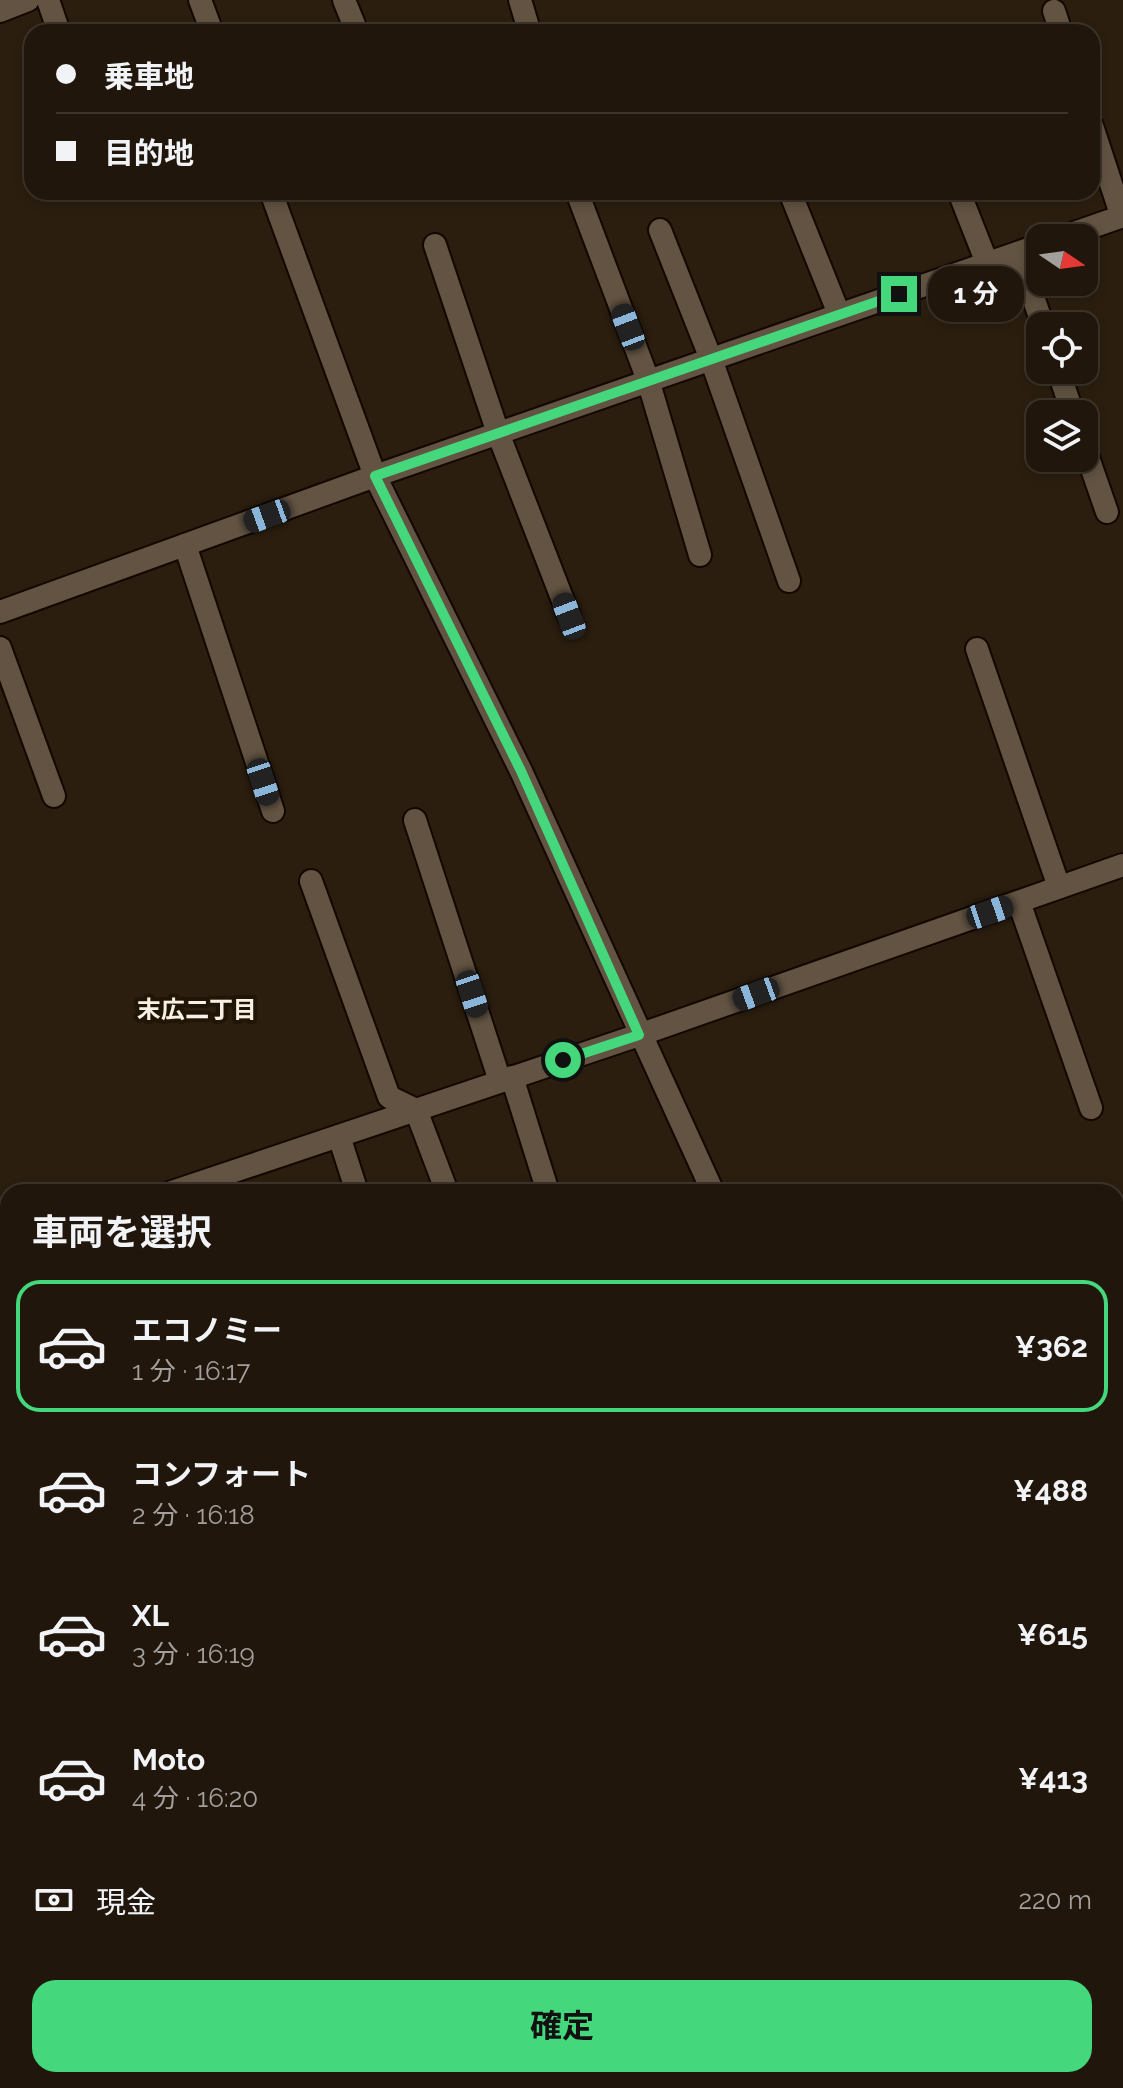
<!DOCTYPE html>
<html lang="ja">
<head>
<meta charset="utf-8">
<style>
	:root { --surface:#20160b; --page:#281f14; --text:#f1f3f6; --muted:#a29f9d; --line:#3d352c; --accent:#44d77b }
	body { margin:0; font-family:Raleway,"Noto Sans JP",sans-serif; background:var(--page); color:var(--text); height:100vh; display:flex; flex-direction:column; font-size:30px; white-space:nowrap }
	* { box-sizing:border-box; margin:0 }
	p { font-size:26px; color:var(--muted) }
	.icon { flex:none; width:44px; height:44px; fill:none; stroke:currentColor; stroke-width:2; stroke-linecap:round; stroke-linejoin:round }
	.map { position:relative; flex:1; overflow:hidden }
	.sheet { position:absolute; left:0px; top:1184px; width:1124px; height:904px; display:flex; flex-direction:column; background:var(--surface); border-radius:24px 24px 0 0; box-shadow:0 4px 12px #0003,0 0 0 2px var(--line) }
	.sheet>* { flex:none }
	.top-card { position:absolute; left:24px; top:24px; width:1076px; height:176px; border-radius:24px; box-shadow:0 4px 12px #0003,0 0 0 2px var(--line); display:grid; align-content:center; height:176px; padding:0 32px; background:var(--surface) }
	.needle { width:52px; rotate:103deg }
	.tools { position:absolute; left:1026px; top:224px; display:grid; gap:16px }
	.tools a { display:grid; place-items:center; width:72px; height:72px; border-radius:16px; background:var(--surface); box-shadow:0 4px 12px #0003,0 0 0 2px var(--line); font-size:40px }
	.end { position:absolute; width:36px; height:36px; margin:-18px; border:10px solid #44d77b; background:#111; box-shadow:0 0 0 4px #111 }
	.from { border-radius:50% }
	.bubble { position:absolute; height:56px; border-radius:24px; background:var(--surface); box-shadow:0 4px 12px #0003,0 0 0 2px var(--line); font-size:26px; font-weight:700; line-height:56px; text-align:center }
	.car { position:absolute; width:24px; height:48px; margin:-24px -12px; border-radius:10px; box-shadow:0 0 6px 2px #0007; background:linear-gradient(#222 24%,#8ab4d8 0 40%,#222 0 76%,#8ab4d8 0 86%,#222 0) }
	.top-card b { display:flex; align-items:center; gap:28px; height:76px; font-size:30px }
	.top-card b+b { border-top:2px solid var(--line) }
	.top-card i { width:20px; height:20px; background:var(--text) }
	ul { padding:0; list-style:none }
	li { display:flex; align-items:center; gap:24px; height:132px; margin:0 16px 12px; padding:0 16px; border:4px solid transparent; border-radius:24px }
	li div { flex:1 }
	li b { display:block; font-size:30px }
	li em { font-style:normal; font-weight:700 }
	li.current { border-color:var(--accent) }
	li>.icon { width:72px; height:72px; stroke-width:1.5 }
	h2 { padding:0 32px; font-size:36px; line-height:96px }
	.pay { display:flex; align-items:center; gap:20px; height:88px; padding:0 32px; font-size:30px }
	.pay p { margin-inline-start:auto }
	.button { display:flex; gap:16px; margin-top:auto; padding:16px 32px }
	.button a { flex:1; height:92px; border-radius:24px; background:var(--accent); color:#111; font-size:32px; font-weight:700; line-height:92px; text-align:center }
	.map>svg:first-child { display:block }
</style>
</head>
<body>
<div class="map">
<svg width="1123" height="2088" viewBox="0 0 1123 2088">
	<rect width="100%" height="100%" fill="#2b1e0f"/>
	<path fill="#3c326f" stroke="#737287" stroke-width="2" d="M8,1589V1729L0,1732V1592Z"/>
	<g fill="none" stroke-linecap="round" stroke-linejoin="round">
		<defs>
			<g id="minor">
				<path d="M48,0L59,32"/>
				<path d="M344,0L357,32"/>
				<path d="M520,0L529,30"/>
				<path d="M0,11L28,0"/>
				<path d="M1054,11L1061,32"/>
				<path d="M1092,126L1122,217"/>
				<path d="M577,192L648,380L700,555"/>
				<path d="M790,192L839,314"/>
				<path d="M959,192L987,263"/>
				<path d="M660,230L711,359L789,581"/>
				<path d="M1060,238L1123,216"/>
				<path d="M435,245L498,433L569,616"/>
				<path d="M1018,253L1043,326"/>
				<path d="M1058,370L1073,414"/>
				<path d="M1084,446L1107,512"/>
				<path d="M185,545L273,811"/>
				<path d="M0,612L375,476L1040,245"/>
				<path d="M0,648L54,796"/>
				<path d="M977,649L1059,887"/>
				<path d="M415,820L500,1081"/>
				<path d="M311,881L389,1097L416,1110L447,1192"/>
				<path d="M1019,902L1091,1108"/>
				<path d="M512,1077L548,1192"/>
				<path d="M339,1136L357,1192"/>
				<path d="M172,1192L639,1035L1123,865"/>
				<path d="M0,1250L8,1247"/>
				<path d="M1116,1466L1123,1463"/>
				<path d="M1116,1627L1123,1646"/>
				<path d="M0,1852L8,1849"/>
				<path d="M737,2080L740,2088"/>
				<path d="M1024,2088L1041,2080"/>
			</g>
			<g id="tertiary">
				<path d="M200,0L212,32"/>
				<path d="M271,192L375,476L521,771L713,1192"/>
				<path d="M1116,2046L1123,2059"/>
			</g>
		</defs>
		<use href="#minor" stroke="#130800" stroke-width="26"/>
		<use href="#tertiary" stroke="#130800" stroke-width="26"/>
		<use href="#minor" stroke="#625342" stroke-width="22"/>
		<use href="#tertiary" stroke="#625342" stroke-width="22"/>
	</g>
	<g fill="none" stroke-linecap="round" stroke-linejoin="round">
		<path stroke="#44d77b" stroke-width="10" d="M563,1060L639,1035L521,771L375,476L899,294"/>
	</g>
	<g text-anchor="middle" stroke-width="8" stroke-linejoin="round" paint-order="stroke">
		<g font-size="24" font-weight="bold" fill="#f9f0e6" stroke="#211506">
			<text x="197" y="1018">末広二丁目</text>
		</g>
	</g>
</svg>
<div class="tools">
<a><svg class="needle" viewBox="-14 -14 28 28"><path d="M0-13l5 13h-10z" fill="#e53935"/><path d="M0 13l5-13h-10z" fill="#a29f9d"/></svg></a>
<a><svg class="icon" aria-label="locate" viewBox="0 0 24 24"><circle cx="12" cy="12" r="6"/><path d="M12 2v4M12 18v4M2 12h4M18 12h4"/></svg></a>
<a><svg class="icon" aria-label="layers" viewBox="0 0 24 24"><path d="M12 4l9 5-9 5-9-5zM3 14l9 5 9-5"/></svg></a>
</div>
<i class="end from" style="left:563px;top:1060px"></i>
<i class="end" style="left:899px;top:294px"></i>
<div class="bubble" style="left:928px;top:266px;width:96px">1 分</div>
<i class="car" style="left:628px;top:327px;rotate:339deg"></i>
<i class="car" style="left:267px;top:516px;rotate:250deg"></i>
<i class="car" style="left:569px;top:616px;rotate:339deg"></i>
<i class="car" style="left:263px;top:782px;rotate:162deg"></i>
<i class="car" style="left:990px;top:912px;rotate:71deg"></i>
<i class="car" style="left:472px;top:994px;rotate:162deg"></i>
<i class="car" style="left:756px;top:994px;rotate:250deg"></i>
<div class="top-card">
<b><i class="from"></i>乗車地</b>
<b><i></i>目的地</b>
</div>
<section class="sheet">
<h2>車両を選択</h2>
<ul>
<li class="current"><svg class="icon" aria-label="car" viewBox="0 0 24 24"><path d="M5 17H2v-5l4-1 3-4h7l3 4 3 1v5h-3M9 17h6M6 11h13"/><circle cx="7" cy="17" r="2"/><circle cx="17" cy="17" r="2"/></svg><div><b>エコノミー</b><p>1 分 · 16:17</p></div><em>¥362</em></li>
<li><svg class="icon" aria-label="car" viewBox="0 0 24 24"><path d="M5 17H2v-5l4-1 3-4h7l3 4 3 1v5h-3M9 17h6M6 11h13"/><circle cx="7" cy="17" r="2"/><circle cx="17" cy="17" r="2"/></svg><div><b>コンフォート</b><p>2 分 · 16:18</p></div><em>¥488</em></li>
<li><svg class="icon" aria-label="car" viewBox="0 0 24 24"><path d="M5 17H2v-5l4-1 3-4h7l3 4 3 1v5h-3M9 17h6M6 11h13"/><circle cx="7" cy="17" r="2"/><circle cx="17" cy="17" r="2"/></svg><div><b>XL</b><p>3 分 · 16:19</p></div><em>¥615</em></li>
<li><svg class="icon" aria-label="car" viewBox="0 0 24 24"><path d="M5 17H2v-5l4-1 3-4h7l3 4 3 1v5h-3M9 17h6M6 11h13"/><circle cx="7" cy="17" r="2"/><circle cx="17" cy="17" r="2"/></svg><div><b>Moto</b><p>4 分 · 16:20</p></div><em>¥413</em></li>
</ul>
<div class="pay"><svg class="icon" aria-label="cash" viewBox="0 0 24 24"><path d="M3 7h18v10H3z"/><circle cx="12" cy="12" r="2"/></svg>現金<p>220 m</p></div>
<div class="button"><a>確定</a></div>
</section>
</div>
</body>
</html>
